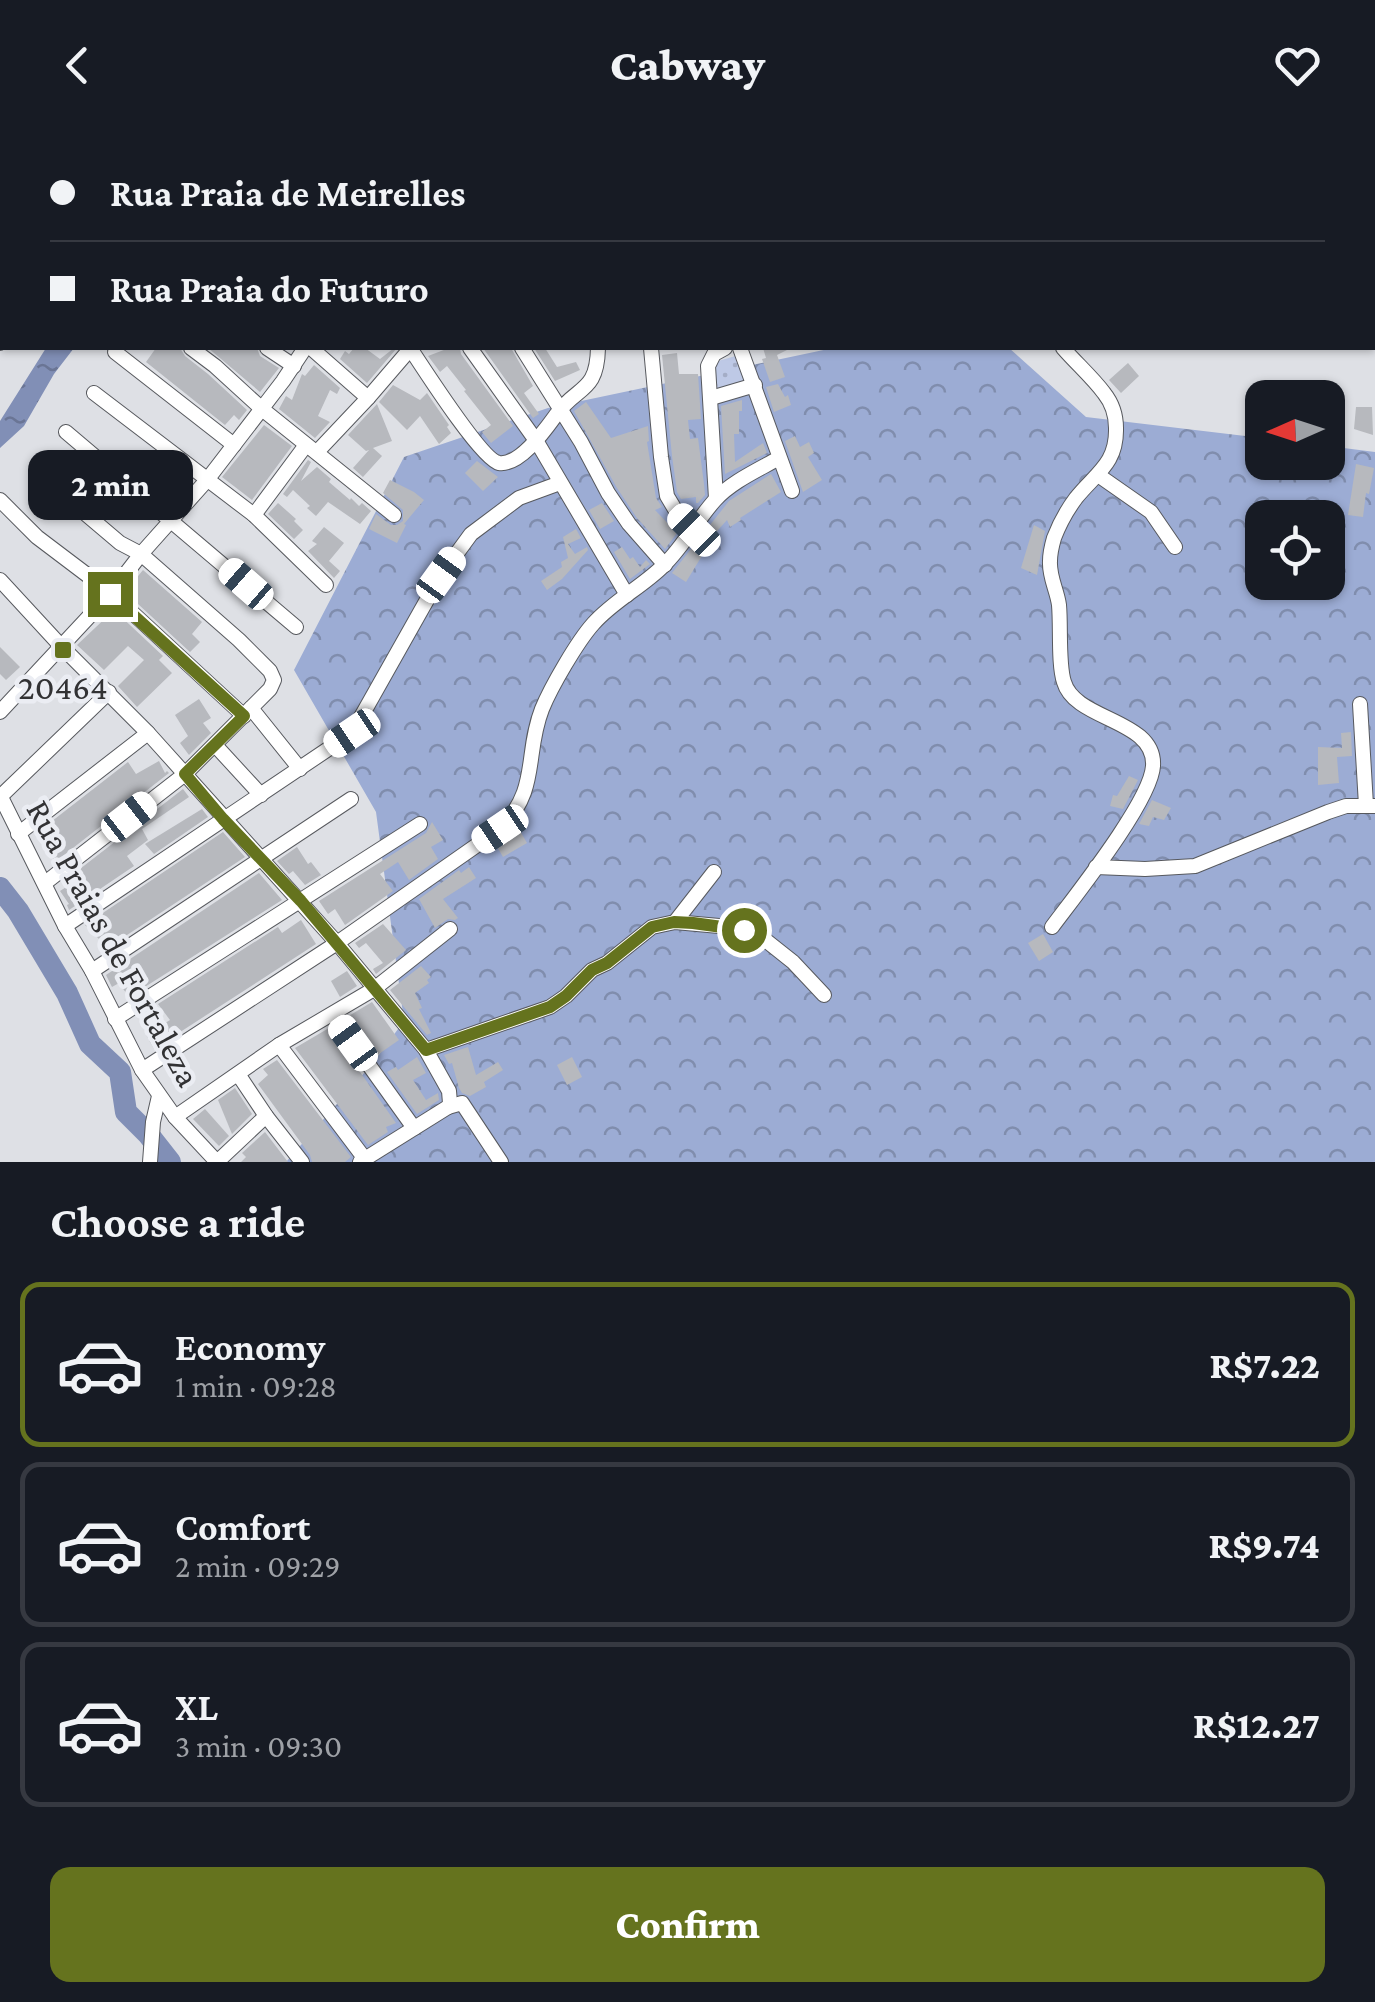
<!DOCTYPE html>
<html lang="en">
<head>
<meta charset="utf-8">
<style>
	:root { --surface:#171b24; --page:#242831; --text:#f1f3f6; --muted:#9ea1a6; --line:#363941; --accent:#65731e }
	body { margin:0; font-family:"Crimson Pro",serif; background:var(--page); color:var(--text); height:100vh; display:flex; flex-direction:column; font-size:38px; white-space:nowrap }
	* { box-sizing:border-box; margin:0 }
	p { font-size:32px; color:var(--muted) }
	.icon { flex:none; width:55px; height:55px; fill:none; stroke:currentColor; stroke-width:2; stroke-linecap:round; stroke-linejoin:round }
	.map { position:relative; height:1032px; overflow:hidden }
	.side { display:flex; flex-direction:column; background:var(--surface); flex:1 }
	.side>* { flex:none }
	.hud { position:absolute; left:0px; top:0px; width:1375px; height:220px; box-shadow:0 2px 8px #0004; display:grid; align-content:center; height:220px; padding:0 50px; background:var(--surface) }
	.needle { width:65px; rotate:267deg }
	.tools { position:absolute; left:1245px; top:250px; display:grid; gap:20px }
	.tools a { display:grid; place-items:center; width:100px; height:100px; border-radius:20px; background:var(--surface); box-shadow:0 2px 8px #0004; font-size:50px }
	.end { position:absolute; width:45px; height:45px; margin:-22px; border:12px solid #65731e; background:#fff; box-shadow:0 0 0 5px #fff }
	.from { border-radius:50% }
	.bubble { position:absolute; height:70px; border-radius:20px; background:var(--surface); box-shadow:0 2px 8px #0004; font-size:32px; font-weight:800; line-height:70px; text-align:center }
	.car { position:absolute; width:30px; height:60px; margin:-30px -15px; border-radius:12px; box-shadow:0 0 8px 2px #0007; background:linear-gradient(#fff 24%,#345 0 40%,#fff 0 76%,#345 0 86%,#fff 0) }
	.hud b { display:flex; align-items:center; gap:35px; height:95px; font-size:38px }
	.hud b+b { border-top:2px solid var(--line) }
	.hud i { width:25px; height:25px; background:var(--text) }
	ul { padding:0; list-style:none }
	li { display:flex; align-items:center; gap:30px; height:165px; margin:0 20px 15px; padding:0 30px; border:5px solid var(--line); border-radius:20px }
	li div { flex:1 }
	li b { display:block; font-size:38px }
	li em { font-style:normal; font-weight:800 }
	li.selected { border-color:var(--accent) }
	li>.icon { width:90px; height:90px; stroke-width:1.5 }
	h2 { padding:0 50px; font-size:45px; line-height:120px }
	.cta { display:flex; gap:20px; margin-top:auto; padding:20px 50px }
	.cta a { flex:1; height:115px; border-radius:20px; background:var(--accent); color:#fff; font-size:40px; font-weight:800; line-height:115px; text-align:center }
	header { display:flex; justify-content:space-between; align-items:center; height:130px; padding:0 50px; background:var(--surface); font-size:45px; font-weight:800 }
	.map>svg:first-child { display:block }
</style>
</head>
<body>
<header><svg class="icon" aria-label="back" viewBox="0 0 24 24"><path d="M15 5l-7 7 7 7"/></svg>Cabway<svg class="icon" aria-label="heart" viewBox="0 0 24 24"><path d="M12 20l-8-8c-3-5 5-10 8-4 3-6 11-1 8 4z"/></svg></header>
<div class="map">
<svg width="1375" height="1032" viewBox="0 0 1375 1032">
	<defs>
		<pattern id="forest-crowns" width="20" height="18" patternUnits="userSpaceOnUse" patternTransform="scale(2.5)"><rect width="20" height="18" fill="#9cacd4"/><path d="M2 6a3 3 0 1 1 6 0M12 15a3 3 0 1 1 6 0" fill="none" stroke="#808dad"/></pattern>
		<pattern id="park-dots" width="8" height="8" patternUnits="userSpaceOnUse" patternTransform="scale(2.5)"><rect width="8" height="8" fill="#bec9e6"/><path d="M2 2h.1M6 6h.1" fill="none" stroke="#a4adc6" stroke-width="1.8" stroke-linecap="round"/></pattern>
		<pattern id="water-ripples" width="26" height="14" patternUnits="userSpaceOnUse" patternTransform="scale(2.5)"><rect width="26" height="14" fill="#818fb6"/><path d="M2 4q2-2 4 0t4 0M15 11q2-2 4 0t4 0" fill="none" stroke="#6a7595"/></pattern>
	</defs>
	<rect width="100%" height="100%" fill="#dee0e5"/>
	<path fill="url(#forest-crowns)" fill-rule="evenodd" d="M833,218H1009L1086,287L1262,308V332H1328V316L1375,322V1032H286L372,934L404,891L376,682L294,540L404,327L548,278ZM1262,388H1328V452H1262Z"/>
	<path fill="url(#park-dots)" d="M739,225L745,251L715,263L711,233Z"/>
	<path fill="url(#water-ripples)" d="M46,218H74L54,244L24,296L0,318V291Z"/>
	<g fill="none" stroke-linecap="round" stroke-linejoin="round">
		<path stroke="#818fb6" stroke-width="22" d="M0,758L18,781L67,863L90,914L120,942L126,982L148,1004L170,1032"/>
	</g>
	<g fill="#b7b9be">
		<path d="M156,218H180L185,226L208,244L247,280L239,290L234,285L225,295L146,232Z"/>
		<path d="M208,218H257L260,226L279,238L260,262Z"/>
		<path d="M354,218H365L380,229L394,218H397L367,253L340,229L345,221L349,224Z"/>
		<path d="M449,218H460L461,224L513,296L491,313L482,302L491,295L464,261L466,260L447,236L440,242L428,226Z"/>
		<path d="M483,218H511L533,256L524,263L539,284L533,288Z"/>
		<path d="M534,218H545L557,237L576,232L580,240L555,251Z"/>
		<path d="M763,218H791L777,225L785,247L770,252L762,229L766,228Z"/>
		<path d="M677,223L679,244H698L701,289L688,290L690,309L698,308L704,354L705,365L698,373H696V367L681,369L677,362L672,326L662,225Z"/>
		<path d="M1128,233L1139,246L1121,263L1109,250Z"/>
		<path d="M314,235L340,258L337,264L330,260L318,286L330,292L315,308L279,279L286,266L292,270L302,244L305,246Z"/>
		<path d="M778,254L785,267L788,265L791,275L774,282L766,257Z"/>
		<path d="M393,255L420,270L427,263L449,295L447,297L451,303L439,314L420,286L407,300L379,272Z"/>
		<path d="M742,270V281H739V304H734L735,332L763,313L767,323L725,344L721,276Z"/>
		<path d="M586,272L611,308L648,296L649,311L647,312L656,368L662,377L655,380L677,403L665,419L637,388L617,358L574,281Z"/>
		<path d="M377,274L392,311L373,318L382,326L363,347L353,338L369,320L366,321L348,305Z"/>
		<path d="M1356,277H1372L1373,305L1354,299Z"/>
		<path d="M264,295L292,316L252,370L222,347Z"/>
		<path d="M795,306L800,317L809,312L814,323L808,327L822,350L803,362L785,311Z"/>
		<path d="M308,330L311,332L301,351L317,337L331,349L329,352L350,370L351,368L359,376L362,373L371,381L360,394L328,372L316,386L307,378L310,376L293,360L287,367L283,364Z"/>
		<path d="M477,331L498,347L483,361L465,343Z"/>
		<path d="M1356,334L1374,338L1369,364L1366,363L1363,387L1348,385Z"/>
		<path d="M771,344L781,362L740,388L741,390L730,397L727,390L709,410L711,411L686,452L672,443L729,371Z"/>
		<path d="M390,350L414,362L424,370L404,394L406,395L397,413L369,399L376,384L391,395H397L403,391V380L383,363Z"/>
		<path d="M278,373L296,389L294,391L303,400L294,409L268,384Z"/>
		<path d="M602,373L614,391L600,399L589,380Z"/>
		<path d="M1034,395L1045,401L1037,445L1021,438Z"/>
		<path d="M324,397L344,413L329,431L340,441L334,448L308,421L317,414L312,411Z"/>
		<path d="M576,399L581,408L568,414L575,424L587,417L588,420L562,449L547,460L541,451L562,437L561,432L568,428L563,407Z"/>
		<path d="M622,417L630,429L633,427L640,437L646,430L650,434L630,449L614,422Z"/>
		<path d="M143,440L202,492L192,504L200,512L190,522L125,462Z"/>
		<path d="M114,480L163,526L159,530L172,543L137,577L118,556L144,530L128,516L104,540L77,515Z"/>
		<path d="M0,517L20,537L6,550L0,544Z"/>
		<path d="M199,569L211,588L203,593L211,603L189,625L180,613L188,606L175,585Z"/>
		<path d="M1351,602L1352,626L1337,627L1339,653L1318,655V617L1342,618L1341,603Z"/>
		<path d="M159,631L165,643L167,641L169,643L55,732L50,724L52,723L38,702L128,632L136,644Z"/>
		<path d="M1129,646L1138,650L1123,679L1110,676L1113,665L1117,666Z"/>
		<path d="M183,659L189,667L142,699L148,710L127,726L134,736L69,780L67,775L69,774L60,761L71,754L67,749Z"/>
		<path d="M1152,670L1171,678L1164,690L1153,687L1149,696L1139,694Z"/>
		<path d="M202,679L208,687L154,724L145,714Z"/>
		<path d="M432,692L443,710L431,717L438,729L409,750L398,732L380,744L393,761L345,795L335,779L328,784L319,771L426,703Z"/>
		<path d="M519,699L527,713L503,727L496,715Z"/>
		<path d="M223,702L245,727L124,807L122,804L106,816L85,795Z"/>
		<path d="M297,717L308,734L311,732L321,745L305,755L293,741L289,744L277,731Z"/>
		<path d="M469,737L476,748L443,769L458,788L455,790L448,789L435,798L419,769L459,740L461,743Z"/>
		<path d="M259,743L282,770L129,867L119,853L112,857L106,845Z"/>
		<path d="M301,790L316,814L154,919L146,905L170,890L158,874L278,797L282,803Z"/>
		<path d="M383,794L406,820L376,844L373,839L383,833L366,813L359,818L355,813Z"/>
		<path d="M1043,804L1053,822L1039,831L1028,813Z"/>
		<path d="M421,836L431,847L427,850L429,853L415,863L422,878L419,879L431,903L427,905L390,860Z"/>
		<path d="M347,841L357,856L340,867L331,851Z"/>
		<path d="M372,872L399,910L376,926L347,887Z"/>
		<path d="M329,898L396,993L386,997L388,1002L368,1015L295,918Z"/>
		<path d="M468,917L476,945L498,932L503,940L484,952L486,957L470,966L462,963L459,958L452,933L449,934L444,925Z"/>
		<path d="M417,927L426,943L413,950L426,970L438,963L439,970L417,984L387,942L396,937L398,940Z"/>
		<path d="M572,927L582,947L567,955L557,935Z"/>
		<path d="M277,930L351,1027L345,1032H312L310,1025L258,954L268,945L263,939Z"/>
		<path d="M235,958L252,984L232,1004L218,970Z"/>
		<path d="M205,979L229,1006L219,1016L193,989Z"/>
		<path d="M265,1002L288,1032H241L246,1027L242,1023Z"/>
	</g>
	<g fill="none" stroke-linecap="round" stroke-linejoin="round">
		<defs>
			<g id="minor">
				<path d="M369,0L372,2"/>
				<path d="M499,0L500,2"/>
				<path d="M591,0L592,2"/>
				<path d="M641,0L642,2"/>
				<path d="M683,0V2"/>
				<path d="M726,0V2"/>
				<path d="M769,0V2"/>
				<path d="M814,0V2"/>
				<path d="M879,0L885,2"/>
				<path d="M1057,0L1058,2"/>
				<path d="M1166,0L1168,2"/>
				<path d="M125,2L135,0"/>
				<path d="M538,2L541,0"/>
				<path d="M956,2L957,0"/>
				<path d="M1019,2L1023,0"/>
				<path d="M0,34L2,33"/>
				<path d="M0,53L2,62"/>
				<path d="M0,213L2,209"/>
				<path d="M191,218L215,236L262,279L394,385"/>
				<path d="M267,218L294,236"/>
				<path d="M311,218L368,268"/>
				<path d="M410,218C422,236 482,330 499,333C520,336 545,300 556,285C577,255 597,264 598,218"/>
				<path d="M470,218L537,312L627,465"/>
				<path d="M522,218L581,312L608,363L629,394L665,435"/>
				<path d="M651,218L661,327L667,366L676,381L694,400"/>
				<path d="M740,218L792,361"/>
				<path d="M115,222L234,315"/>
				<path d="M94,263L254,385L326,455"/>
				<path d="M711,268L755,255"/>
				<path d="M66,302L296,497"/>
				<path d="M317,322L368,268L411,218"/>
				<path d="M1098,345L1151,382L1175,417"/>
				<path d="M41,346L120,413L141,424L239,510L270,541L274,550L270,559L185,644L45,753"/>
				<path d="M716,368L708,236L714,224L725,218"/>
				<path d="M0,370L37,407L111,463L244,586"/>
				<path d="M254,385L306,315"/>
				<path d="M0,450L60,515L148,603L337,813L426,920L449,961L450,973L448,977L360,1032"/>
				<path d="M1360,574L1366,675"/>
				<path d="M251,578L300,639"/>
				<path d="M0,582L111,463L141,424L207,350L283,251L305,218"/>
				<path d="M215,615L261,665"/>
				<path d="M0,665L65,796L92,841L142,940L175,987L217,1032L266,986"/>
				<path d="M1,666L109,562"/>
				<path d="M18,704L148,603"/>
				<path d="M1096,737L1145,739L1195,736L1328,682L1346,676H1375"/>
				<path d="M675,792L714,742"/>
				<path d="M65,796L352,603L441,445L471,404L519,368L560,353"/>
				<path d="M1052,797C1075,766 1151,671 1153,636C1156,589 1075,591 1064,552C1058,534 1061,496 1059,475C1057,460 1049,447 1050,431C1050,424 1052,415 1054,408C1059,395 1067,380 1076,368C1096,343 1117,334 1116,298C1116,286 1112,273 1104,263C1092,247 1076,233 1063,218"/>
				<path d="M92,841L351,669"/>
				<path d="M333,885L414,998"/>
				<path d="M115,889L420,694"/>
				<path d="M279,915L365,1029"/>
				<path d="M426,920L550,877L566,866L592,840L607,833L652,797L675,792L730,797L744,800L764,809L793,832L824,865"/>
				<path d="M142,940L337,813L500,699C540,659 524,625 542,579C551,557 577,512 593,494C613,471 642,457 663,436C684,416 696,391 715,370C731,352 758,340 779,328"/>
				<path d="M238,944L266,986L302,1032"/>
				<path d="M448,977L462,973L501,1032"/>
				<path d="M175,987L279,915L374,859L450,799"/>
				<path d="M150,1032L153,992L159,966"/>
			</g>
		</defs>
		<use href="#minor" stroke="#57595e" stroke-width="16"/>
		<use href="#minor" stroke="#fff" stroke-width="14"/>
	</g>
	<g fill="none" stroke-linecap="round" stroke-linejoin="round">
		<path stroke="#65731e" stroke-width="12" d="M110,464L244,586L185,644L223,689L301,771L426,920L550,877L566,866L592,840L607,833L652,797L674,792L693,793L744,800"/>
	</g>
	<rect fill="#65731e" stroke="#ebedf3" stroke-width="4" x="53" y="510" width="20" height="20" rx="5"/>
	<g text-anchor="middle" stroke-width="9" stroke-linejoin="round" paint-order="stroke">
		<g font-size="35" fill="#323234" stroke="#ebedf3">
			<text x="63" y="569">20464</text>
		</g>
		<g font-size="35" fill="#323234" stroke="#ebedf3">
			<text transform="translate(114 813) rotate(61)" y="12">Rua Praias de Fortaleza</text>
		</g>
	</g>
</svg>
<div class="tools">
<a><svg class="needle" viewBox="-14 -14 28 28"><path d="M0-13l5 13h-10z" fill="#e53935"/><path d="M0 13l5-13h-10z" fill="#9ea1a6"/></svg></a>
<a><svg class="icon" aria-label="locate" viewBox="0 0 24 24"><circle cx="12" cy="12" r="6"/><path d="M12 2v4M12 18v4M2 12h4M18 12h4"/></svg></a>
</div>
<i class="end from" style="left:744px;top:800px"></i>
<i class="end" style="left:110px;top:464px"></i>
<div class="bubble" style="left:28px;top:320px;width:165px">2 min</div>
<i class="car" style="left:694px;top:400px;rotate:315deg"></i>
<i class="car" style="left:441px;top:445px;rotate:36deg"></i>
<i class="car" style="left:246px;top:454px;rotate:311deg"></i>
<i class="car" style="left:352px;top:603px;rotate:236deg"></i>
<i class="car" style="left:129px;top:687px;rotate:52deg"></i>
<i class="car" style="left:500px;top:699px;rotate:236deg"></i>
<i class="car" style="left:353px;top:913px;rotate:324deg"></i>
<div class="hud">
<b><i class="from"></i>Rua Praia de Meirelles</b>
<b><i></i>Rua Praia do Futuro</b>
</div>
</div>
<section class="side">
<h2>Choose a ride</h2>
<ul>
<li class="selected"><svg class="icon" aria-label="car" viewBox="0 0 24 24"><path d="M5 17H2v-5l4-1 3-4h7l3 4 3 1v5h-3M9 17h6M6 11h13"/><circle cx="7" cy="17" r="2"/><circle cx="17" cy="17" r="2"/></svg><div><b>Economy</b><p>1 min · 09:28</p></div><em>R$7.22</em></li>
<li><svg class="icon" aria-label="car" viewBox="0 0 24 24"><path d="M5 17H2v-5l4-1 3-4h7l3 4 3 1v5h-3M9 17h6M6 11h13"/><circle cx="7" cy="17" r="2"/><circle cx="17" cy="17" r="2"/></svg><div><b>Comfort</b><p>2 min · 09:29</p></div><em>R$9.74</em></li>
<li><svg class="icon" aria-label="car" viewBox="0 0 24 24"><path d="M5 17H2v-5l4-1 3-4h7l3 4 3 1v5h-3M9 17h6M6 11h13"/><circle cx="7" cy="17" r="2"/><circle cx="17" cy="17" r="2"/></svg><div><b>XL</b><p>3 min · 09:30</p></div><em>R$12.27</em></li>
</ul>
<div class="cta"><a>Confirm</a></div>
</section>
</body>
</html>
